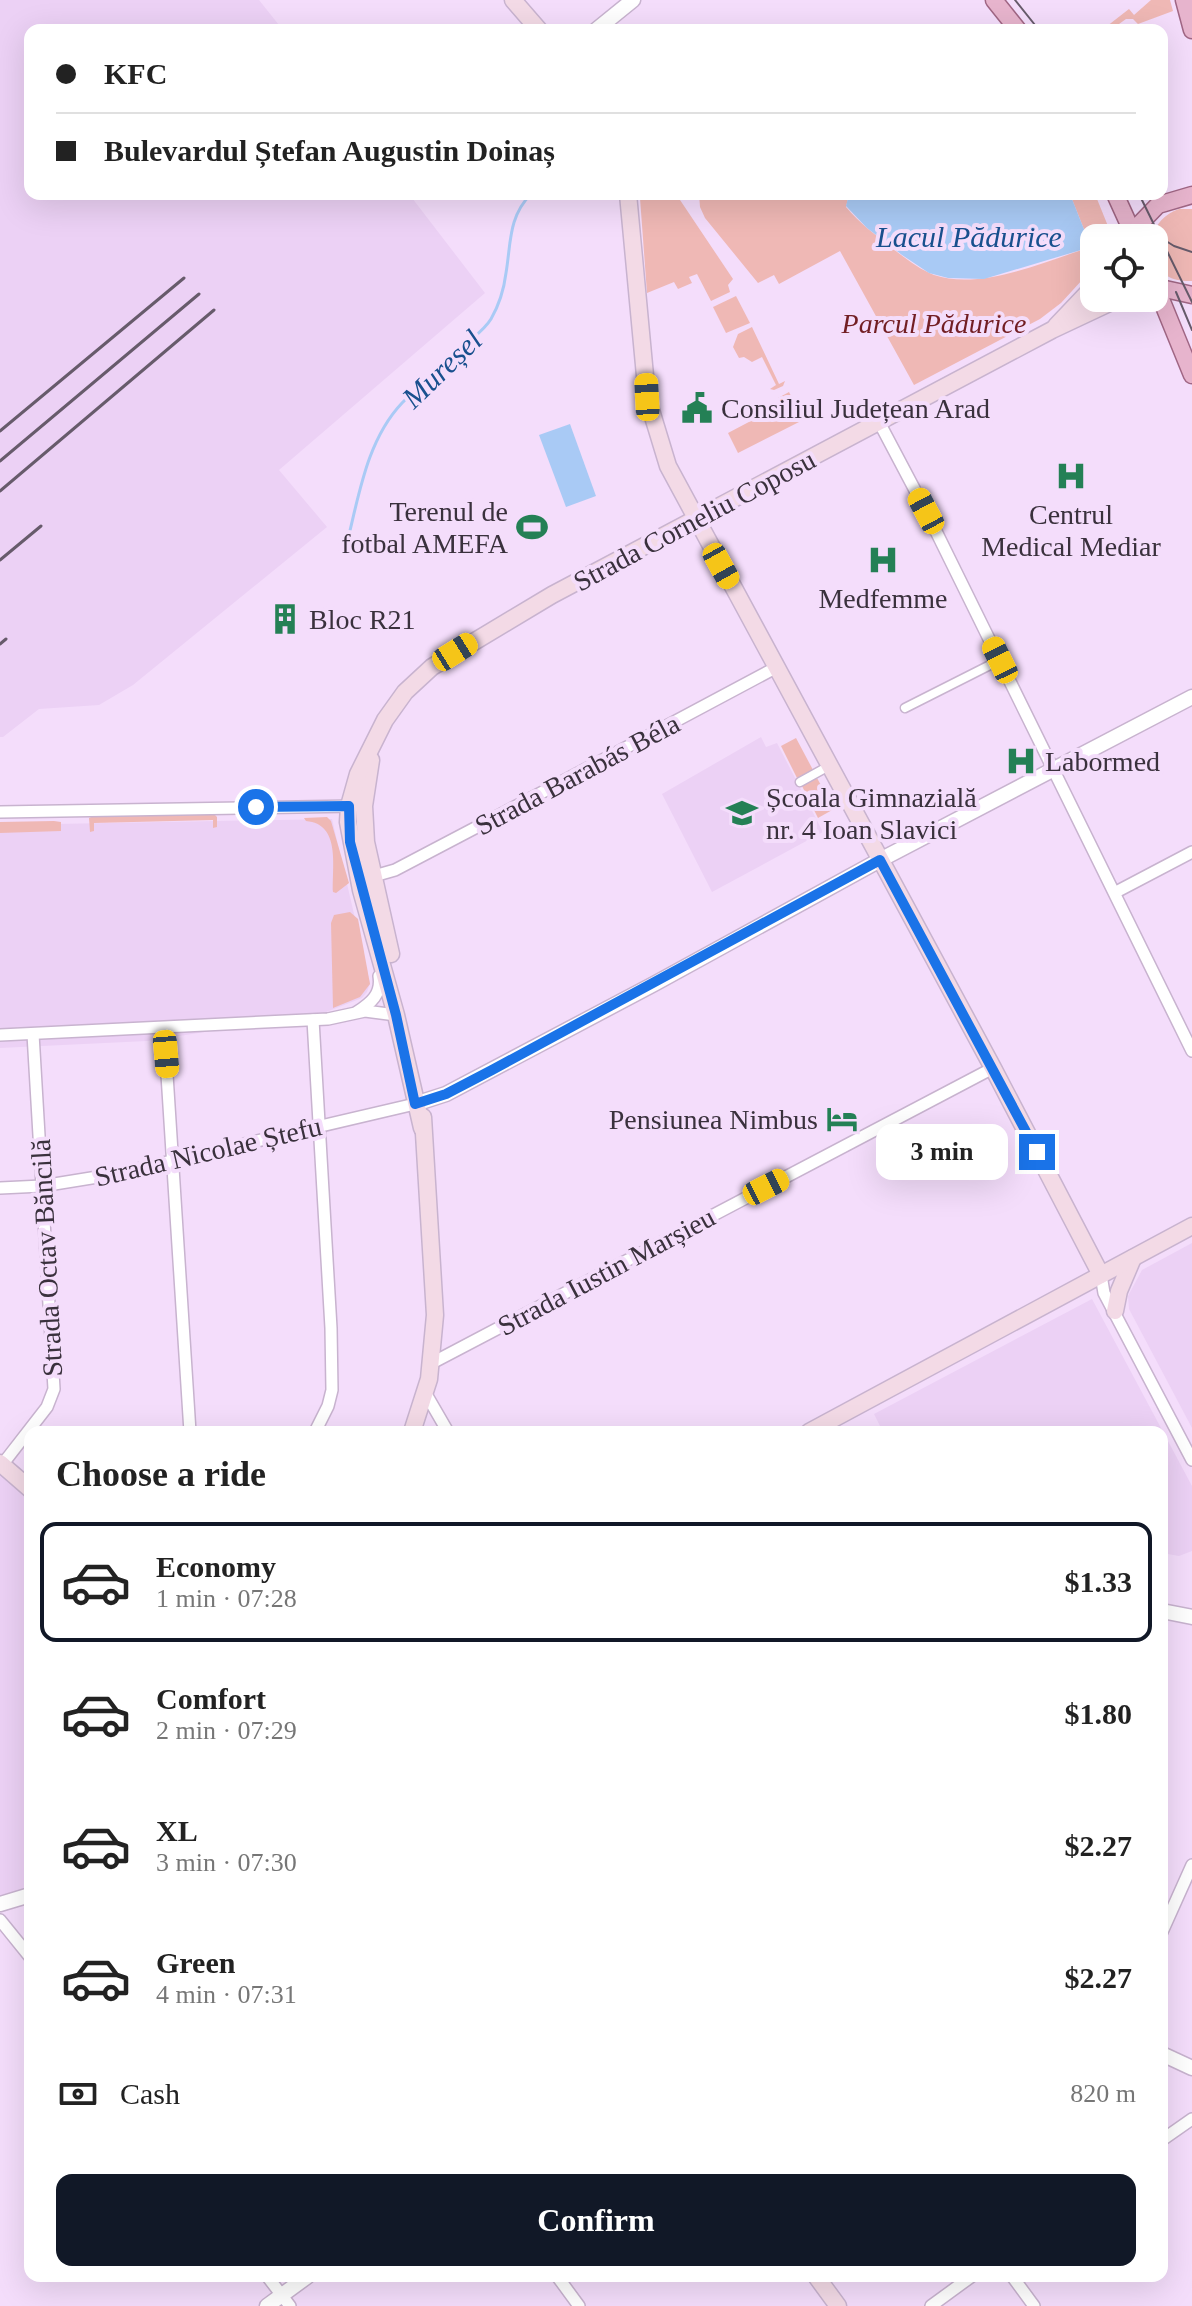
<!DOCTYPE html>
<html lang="en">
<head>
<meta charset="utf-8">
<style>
	:root { --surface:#fff; --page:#f2f2f2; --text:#222; --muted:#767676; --line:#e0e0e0; --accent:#111827 }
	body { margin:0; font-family:Georgia,serif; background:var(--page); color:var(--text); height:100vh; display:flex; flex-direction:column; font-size:30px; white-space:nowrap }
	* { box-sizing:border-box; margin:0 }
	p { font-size:26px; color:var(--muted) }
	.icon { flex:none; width:44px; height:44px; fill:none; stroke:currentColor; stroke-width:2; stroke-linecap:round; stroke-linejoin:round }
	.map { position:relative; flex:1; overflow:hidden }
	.side { position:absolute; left:24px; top:1426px; width:1144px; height:856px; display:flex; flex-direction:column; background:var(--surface); border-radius:16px; box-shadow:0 8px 32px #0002 }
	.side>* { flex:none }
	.hud { position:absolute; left:24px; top:24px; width:1144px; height:176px; border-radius:16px; box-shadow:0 8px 32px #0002; display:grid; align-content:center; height:176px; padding:0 32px; background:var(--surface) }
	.tools { position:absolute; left:1080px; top:224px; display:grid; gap:16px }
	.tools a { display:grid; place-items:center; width:88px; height:88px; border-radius:16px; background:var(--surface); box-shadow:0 8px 32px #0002; font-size:40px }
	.end { position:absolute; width:36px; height:36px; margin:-18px; border:10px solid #1a73e8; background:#fff; box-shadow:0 0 0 4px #fff }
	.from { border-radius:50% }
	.bubble { position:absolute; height:56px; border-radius:16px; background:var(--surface); box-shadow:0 8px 32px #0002; font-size:26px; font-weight:800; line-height:56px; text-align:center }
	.car { position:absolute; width:24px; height:48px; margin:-24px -12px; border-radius:10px; box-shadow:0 0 6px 2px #0007; background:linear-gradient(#f5c518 24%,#345 0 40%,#f5c518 0 76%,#345 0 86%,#f5c518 0) }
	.hud b { display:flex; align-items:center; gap:28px; height:76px; font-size:30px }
	.hud b+b { border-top:2px solid var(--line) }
	.hud i { width:20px; height:20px; background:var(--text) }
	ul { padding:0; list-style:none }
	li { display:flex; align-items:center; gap:24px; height:120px; margin:0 16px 12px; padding:0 16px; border:4px solid transparent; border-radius:16px }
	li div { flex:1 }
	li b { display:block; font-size:30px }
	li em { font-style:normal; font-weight:800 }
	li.active { border-color:var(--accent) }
	li>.icon { width:72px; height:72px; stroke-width:1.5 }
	h2 { padding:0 32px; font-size:36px; line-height:96px }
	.pay { display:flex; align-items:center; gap:20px; height:88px; padding:0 32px; font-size:30px }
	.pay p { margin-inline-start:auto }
	.action { display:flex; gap:16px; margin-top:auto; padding:16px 32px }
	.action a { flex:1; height:92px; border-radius:16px; background:var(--accent); color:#fff; font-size:32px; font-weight:800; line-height:92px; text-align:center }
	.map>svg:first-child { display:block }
</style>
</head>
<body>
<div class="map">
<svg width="1192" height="2306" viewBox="0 0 1192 2306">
	<rect width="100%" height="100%" fill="#f4ddfb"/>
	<g fill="#ecd1f5">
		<path d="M0,0H259L283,30H30V194H409L485,293L279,470L327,527L133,685L99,705L39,709L3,737H0Z"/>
		<path d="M761,737L766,747L777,743L823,832L712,892L662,794Z"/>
		<path d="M332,819L370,983L367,992L362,998L321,1014L147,1041L0,1048V825Z"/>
		<path d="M1192,1243V1428L1129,1309L1128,1296L1142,1270Z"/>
		<path d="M1092,1299L1192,1486V1551L1179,1556L1162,1553V1432H883L874,1414Z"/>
		<path d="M0,1463L30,1489V1895L0,1904Z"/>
	</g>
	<g fill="#efb8b5">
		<path d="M1151,0H1170L1173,11L1138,24L1133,19H1126L1119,24V30H1102L1129,9L1134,15Z"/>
		<path d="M676,194L733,279L728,285L730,292L711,301L697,274L689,277L692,283L678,289L674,282L647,293L640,198Z"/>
		<path d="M699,194H849L846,207C859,223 876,235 892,248C905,258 919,269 934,275C981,291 1046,261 1091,247L1070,194H1095L1112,236L1094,238V267L1061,303L1040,319L914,385L840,251L779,284L774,275L758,283L705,218L700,207Z"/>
		<path d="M1179,209H1192V281C1160,282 1154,265 1154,238H1152C1156,223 1165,214 1179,209Z"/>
		<path d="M736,296L750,323L726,333L713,307Z"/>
		<path d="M752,327L779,384L785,381L783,386L774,390L770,389L776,385L762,357L752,362L744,357L739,358L733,347L738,334Z"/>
		<path d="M789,392L803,420L738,453L728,433L781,405L778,398Z"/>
		<path d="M796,738L813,770L797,778L781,746Z"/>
		<path d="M817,778L834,809L818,818L802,786Z"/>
		<path d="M213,813L217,817V827L213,828V820L94,823V831L90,832L89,818L93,816Z"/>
		<path d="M327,817L331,821L349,883L336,893L333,892C332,866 341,824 306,821L304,818Z"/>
		<path d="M54,821L61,822V831L0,833V822Z"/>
		<path d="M350,912L358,919L370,984L360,997L333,1008L331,923L334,915Z"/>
	</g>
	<g fill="#a9caf5">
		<path d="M849,194H1070L1091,247L984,279L948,278L929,273L902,255L867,228L846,206Z"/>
		<path d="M570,424L596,496L566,507L539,435Z"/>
	</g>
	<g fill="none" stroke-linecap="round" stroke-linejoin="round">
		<path stroke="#a9caf5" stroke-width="3" d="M347,543C359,495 367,440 402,403C422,383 444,364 465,345C474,337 485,329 491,319C499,305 504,289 506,273C511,244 508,217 531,194"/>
		<defs>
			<g id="pedestrian">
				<path d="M905,708L1000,660"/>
				<path d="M800,782L829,766"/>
			</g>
			<g id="minor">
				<path d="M879,422L926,511L1192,1051"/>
				<path d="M0,812L355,806"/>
				<path d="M374,876L395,870L494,818L777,667"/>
				<path d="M1116,892L1192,852"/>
				<path d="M357,1012C371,1003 382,994 379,976"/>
				<path d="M313,1020L331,1328L332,1390L328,1406L315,1432"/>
				<path d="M164,1028L190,1432"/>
				<path d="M0,1035L328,1019L365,1011L396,1015"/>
				<path d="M0,1188L42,1186L116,1174L415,1104"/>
				<path d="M1101,1275L1104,1293L1192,1460"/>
				<path d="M432,1363L993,1068"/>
				<path d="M426,1394L448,1432"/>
				<path d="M2,1465L47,1407L54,1389L33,1034"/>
				<path d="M0,1920L30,1957"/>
				<path d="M1162,1932L1192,1865"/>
				<path d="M1162,2140L1192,2119"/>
				<path d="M267,2276L290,2306"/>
				<path d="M557,2276L579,2306"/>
				<path d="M1012,2276L1034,2306"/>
				<path d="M931,2306L972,2276"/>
			</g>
			<g id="tertiary">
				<path d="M596,30L633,0"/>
				<path d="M415,1104L446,1094L654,984L880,860L1192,697"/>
				<path d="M1162,1611L1192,1617"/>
				<path d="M0,1904L30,1895"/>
				<path d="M1162,2054L1192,2068"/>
				<path d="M267,2306L308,2276"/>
			</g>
			<g id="secondary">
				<path d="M513,0L539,30"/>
				<path d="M628,194L647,397L668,466L993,1068L1101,1275"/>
				<path d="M1056,326L1094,286"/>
				<path d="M371,760L364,806L366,842L391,954"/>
				<path d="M422,1128L396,1015L361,890L348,822L349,806L358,774L385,720L405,692L432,667L552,595L1052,330L1120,298"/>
				<path d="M1115,1311L1119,1291L1133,1258"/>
				<path d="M412,1432L429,1379L435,1315L423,1117"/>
				<path d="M809,1432L1192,1226"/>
				<path d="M0,1463L30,1489"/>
				<path d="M816,2276L838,2306"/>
			</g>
			<g id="primary">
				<path d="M994,0L1018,30"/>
				<path d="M1184,0L1192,30"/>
				<path d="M1115,194L1135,238"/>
				<path d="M1132,232L1158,205L1192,195"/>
				<path d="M1154,282L1192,375"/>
				<path d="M1156,287L1192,295"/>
			</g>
		</defs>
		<use href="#pedestrian" stroke="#c8b3cf" stroke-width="11"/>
		<use href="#minor" stroke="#c8b3cf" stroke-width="14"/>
		<use href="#tertiary" stroke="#c8b3cf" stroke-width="17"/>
		<use href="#secondary" stroke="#c8b3cf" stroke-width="19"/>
		<use href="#primary" stroke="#a06684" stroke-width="19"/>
		<use href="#pedestrian" stroke="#fff" stroke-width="8"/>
		<use href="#minor" stroke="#fff" stroke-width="11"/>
		<use href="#tertiary" stroke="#fff" stroke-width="14"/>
		<use href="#secondary" stroke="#f3dae6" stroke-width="16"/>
		<use href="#primary" stroke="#e7b4cd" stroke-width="16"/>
		<g stroke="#675b6b" stroke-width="2">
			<path d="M1015,0L1039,30"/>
			<path d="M1139,194L1192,302"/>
			<path d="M1158,236L1174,246L1192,252"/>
			<path d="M1176,292L1192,330"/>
		</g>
		<g stroke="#675b6b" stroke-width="3">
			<path d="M0,431L184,278"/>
			<path d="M0,461L199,294"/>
			<path d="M0,491L214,310"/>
			<path d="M0,560L41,526"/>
			<path d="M0,644L6,639"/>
		</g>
	</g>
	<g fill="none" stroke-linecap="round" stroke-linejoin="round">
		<path stroke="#1a73e8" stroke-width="10" d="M256,807L349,806L350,842L396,1015L415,1104L446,1094L492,1070L880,860L1037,1152"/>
	</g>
	<defs>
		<symbol id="civic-bare" viewBox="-9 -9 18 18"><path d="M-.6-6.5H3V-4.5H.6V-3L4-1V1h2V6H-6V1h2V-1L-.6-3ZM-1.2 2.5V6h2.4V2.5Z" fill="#248055" stroke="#f4ddfb" stroke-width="2.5" paint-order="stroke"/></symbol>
		<symbol id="hospital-bare" viewBox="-9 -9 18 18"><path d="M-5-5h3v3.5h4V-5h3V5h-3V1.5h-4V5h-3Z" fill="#248055" stroke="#f4ddfb" stroke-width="2.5" paint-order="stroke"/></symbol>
		<symbol id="stadium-bare" viewBox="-9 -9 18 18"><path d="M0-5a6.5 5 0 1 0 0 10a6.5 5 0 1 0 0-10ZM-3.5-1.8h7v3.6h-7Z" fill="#248055" stroke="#f4ddfb" stroke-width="2.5" paint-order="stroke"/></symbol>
		<symbol id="building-bare" viewBox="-9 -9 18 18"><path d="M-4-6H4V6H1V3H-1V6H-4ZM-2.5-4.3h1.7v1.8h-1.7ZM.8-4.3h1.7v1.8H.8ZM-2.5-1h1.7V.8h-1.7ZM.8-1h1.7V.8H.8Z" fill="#248055" stroke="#f4ddfb" stroke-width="2.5" paint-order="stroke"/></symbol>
		<symbol id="school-bare" viewBox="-9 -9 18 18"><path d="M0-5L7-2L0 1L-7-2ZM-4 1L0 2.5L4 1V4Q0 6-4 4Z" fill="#248055" stroke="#f4ddfb" stroke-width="2.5" paint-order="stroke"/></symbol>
		<symbol id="hotel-bare" viewBox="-9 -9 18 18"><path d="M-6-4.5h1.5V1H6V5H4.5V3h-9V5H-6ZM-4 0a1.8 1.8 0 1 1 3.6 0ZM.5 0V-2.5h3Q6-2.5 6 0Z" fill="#248055" stroke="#f4ddfb" stroke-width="2.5" paint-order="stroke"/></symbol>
	</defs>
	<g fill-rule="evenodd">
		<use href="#civic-bare" x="675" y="386" width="44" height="44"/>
		<use href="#hospital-bare" x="1049" y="454" width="44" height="44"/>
		<use href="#stadium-bare" x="510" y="505" width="44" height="44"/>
		<use href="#hospital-bare" x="861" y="538" width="44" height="44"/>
		<use href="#building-bare" x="263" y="597" width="44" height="44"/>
		<use href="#hospital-bare" x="999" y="739" width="44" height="44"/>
		<use href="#school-bare" x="720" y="791" width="44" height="44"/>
		<use href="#hotel-bare" x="820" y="1097" width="44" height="44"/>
	</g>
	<g text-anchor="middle" stroke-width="8" stroke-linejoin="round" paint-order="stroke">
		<g font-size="28" font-style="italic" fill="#721e23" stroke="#f4ddfb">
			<text x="934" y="333">Parcul Pădurice</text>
		</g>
		<g font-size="28" fill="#3a313d" stroke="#f4ddfb" text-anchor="start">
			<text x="721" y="418">Consiliul Județean Arad</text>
			<text x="508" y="521" text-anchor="end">Terenul de<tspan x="508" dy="32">fotbal AMEFA</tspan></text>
			<text x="1071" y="524" text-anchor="middle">Centrul<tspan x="1071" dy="32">Medical Mediar</tspan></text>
			<text x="883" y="608" text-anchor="middle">Medfemme</text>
			<text x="309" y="629">Bloc R21</text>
			<text x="1045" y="771">Labormed</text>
			<text x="766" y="807">Școala Gimnazială<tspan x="766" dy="32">nr. 4 Ioan Slavici</tspan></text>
			<text x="818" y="1129" text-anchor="end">Pensiunea Nimbus</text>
		</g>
		<g font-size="28" fill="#3a313d" stroke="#f4ddfb">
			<text transform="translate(694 520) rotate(-28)" y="10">Strada Corneliu Coposu</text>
			<text transform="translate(577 774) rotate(-28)" y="10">Strada Barabás Béla</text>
			<text transform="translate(208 1151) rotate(-13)" y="10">Strada Nicolae Ștefu</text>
			<text transform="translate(46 1258) rotate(-93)" y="10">Strada Octav Băncilă</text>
			<text transform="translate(606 1271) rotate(-28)" y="10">Strada Iustin Marșieu</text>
		</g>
		<g font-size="30" font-style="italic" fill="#19508e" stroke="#f4ddfb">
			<text x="969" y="247">Lacul Pădurice</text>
			<text transform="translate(442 369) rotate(-44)" y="10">Mureșel</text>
		</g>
	</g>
</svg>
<div class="tools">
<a><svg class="icon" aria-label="locate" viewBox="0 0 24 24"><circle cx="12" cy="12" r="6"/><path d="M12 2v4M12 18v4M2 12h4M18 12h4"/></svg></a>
</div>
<i class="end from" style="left:256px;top:807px"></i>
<i class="end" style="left:1037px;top:1152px"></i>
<div class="bubble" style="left:876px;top:1124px;width:132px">3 min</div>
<i class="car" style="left:647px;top:397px;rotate:357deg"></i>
<i class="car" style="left:926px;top:511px;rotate:332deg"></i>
<i class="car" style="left:721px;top:566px;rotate:151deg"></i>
<i class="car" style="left:455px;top:652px;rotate:58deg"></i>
<i class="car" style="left:1000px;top:660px;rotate:334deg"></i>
<i class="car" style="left:166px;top:1054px;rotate:175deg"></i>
<i class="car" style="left:766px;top:1187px;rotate:63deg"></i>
<div class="hud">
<b><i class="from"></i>KFC</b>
<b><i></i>Bulevardul Ștefan Augustin Doinaș</b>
</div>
<section class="side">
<h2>Choose a ride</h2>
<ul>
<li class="active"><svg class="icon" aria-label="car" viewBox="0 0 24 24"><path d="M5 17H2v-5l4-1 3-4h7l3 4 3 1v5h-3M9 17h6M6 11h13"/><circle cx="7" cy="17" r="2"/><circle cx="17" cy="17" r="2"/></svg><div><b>Economy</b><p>1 min · 07:28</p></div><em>$1.33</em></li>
<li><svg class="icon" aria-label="car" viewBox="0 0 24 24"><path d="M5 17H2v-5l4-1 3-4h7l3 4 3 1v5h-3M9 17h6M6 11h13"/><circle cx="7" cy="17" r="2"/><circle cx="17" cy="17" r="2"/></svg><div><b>Comfort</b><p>2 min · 07:29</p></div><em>$1.80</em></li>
<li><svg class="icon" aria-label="car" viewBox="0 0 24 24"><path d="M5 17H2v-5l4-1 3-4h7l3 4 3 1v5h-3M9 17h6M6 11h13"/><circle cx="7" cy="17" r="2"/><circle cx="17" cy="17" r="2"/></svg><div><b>XL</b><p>3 min · 07:30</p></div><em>$2.27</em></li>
<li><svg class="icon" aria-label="car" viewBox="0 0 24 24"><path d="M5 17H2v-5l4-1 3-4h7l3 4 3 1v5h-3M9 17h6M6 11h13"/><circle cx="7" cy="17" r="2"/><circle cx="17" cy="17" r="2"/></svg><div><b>Green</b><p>4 min · 07:31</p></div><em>$2.27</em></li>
</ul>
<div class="pay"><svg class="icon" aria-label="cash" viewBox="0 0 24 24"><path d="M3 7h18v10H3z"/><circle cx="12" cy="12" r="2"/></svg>Cash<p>820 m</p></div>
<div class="action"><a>Confirm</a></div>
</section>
</div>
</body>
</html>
